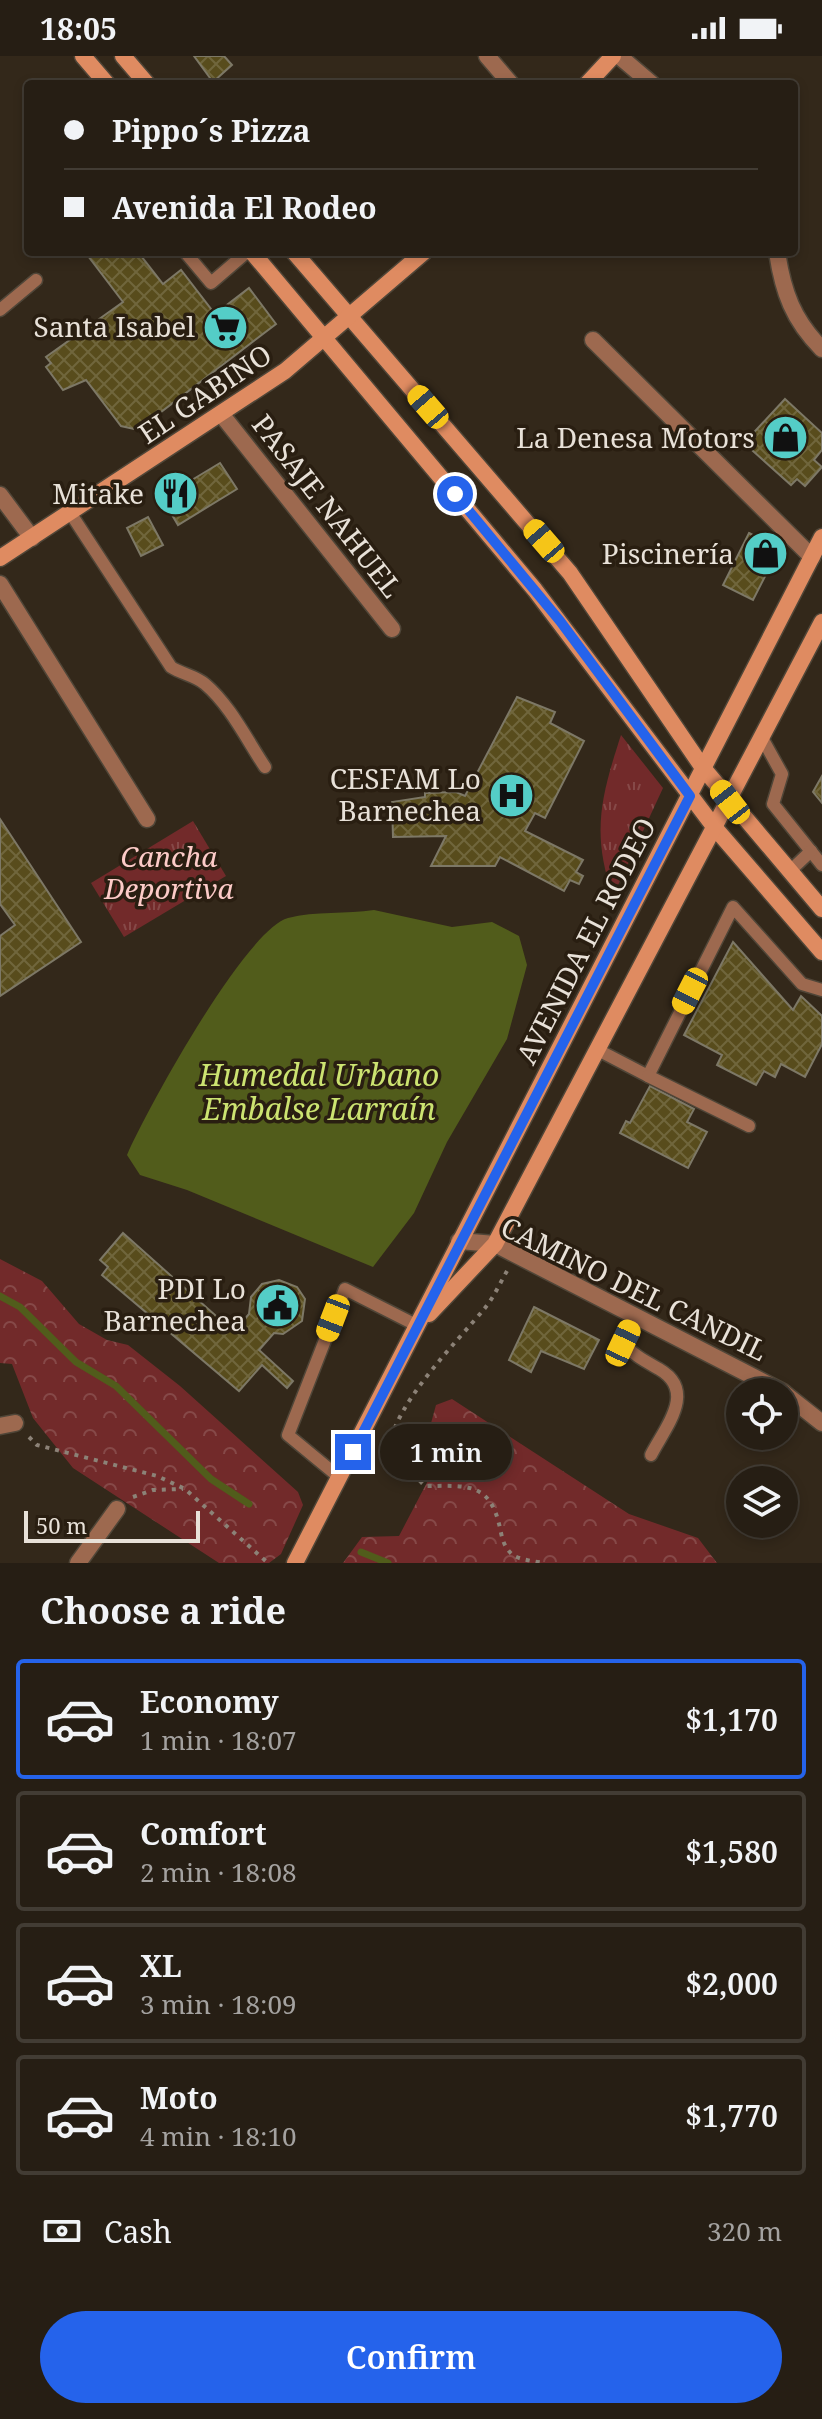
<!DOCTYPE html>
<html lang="en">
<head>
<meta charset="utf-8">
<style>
	:root { --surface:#261e14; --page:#322b22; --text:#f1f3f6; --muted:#a4a2a0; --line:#423c34; --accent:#2563eb }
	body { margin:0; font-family:"Noto Serif",serif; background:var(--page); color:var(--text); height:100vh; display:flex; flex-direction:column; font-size:30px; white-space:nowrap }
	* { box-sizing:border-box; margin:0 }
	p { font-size:26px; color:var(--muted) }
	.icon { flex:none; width:44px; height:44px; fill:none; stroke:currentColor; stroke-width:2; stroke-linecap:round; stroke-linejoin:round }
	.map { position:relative; height:1507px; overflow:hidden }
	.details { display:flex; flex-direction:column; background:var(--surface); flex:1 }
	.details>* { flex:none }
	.guide { position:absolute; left:24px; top:24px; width:774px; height:176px; border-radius:8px; box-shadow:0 4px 12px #0003,0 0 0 2px var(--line); display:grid; align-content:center; height:176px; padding:0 40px; background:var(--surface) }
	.fabs { position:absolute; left:726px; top:1322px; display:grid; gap:16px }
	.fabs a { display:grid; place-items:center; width:72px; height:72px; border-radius:50%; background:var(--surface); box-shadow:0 4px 12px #0003,0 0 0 2px var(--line); font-size:40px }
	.scale { position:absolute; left:24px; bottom:20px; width:176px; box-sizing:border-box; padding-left:8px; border:4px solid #e8e1d8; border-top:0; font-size:22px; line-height:28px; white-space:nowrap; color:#e8e1d8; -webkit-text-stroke:6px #291e11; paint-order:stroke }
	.end { position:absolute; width:36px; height:36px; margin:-18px; border:10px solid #2563eb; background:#fff; box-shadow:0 0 0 4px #fff }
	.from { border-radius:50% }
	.bubble { position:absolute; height:56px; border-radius:28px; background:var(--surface); box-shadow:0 4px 12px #0003,0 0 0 2px var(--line); font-size:26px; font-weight:600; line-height:56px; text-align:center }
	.car { position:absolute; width:24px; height:48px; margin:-24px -12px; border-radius:10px; box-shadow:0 0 6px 2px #0007; background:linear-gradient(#f5c518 24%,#345 0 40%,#f5c518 0 76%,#345 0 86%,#f5c518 0) }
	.guide b { display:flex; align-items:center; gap:28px; height:76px; font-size:30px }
	.guide b+b { border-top:2px solid var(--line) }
	.guide i { width:20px; height:20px; background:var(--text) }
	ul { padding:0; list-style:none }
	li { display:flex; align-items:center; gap:24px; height:120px; margin:0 16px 12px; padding:0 24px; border:4px solid var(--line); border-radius:8px }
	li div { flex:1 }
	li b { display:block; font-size:30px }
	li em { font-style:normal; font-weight:600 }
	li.selected { border-color:var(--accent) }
	li>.icon { width:72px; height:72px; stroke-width:1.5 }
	h2 { padding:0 40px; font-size:36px; line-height:96px }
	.pay { display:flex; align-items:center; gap:20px; height:88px; padding:0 40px; font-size:30px }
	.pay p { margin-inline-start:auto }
	.cta { display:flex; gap:16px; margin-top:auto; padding:16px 40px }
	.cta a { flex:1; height:92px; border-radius:48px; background:var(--accent); color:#fff; font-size:32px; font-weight:600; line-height:92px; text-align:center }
	.status { display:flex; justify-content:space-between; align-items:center; height:56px; padding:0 40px; background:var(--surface); direction:ltr }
	.status svg { height:22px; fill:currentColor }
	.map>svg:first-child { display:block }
</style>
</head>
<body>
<div class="status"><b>18:05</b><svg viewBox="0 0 49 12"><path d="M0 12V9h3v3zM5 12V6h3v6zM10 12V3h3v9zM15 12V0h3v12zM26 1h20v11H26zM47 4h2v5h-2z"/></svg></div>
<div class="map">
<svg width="822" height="1507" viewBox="0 0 822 1507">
	<defs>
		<pattern id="grass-tufts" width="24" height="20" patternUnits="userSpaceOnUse" patternTransform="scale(2)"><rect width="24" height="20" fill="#722a2a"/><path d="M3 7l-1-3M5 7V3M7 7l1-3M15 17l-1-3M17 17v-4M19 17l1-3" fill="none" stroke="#864948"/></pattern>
		<pattern id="forest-crowns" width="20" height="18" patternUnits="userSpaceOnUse" patternTransform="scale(2)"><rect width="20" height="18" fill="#722a2a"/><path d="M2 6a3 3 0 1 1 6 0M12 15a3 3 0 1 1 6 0" fill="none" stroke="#864948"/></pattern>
		<pattern id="building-cross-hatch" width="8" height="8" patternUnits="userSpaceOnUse" patternTransform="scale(2)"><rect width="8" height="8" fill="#584c1c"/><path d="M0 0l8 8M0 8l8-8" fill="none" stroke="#70663c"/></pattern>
	</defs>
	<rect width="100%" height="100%" fill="#33281a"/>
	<g fill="url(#grass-tufts)">
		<path d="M621,679L663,732L613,840C591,777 601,741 621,679Z"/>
		<path d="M193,765L226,820L124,881L91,827Z"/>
	</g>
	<g fill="url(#forest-crowns)">
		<path d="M0,1203L42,1225L79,1268L107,1284L128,1289L180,1330L298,1436L303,1449L281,1498L269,1507H219L73,1412L33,1362L12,1308L0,1307Z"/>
		<path d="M452,1343L629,1458L698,1482L717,1507H343L362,1481L399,1480L433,1415L422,1400L436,1349Z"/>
	</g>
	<path fill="#515c1b" d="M374,854L452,871L492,866L519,880L527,909L507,983L447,1086L414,1157L373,1211L187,1134L140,1119L127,1099C146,1055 245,874 288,862C315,855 347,858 374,854Z"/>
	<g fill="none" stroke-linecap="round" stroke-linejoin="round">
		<g stroke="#515c1b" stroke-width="7">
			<path d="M0,1240L20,1251L76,1306L116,1330L211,1423L249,1448"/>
			<path d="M361,1496L388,1507"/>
		</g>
	</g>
	<g fill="url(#building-cross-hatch)" stroke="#7d7866" stroke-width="2">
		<path d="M194,0H224L232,9L213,26Z"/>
		<path d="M85,196H138L163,228L181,214L215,258L249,232L276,268L144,369L134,373L121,370L86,324L63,334L46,311L51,307L46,301L123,246Z"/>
		<path d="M785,343L822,377V394L814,404L822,411L805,430L797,423L791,429L744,387Z"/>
		<path d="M220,407L237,433L178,469L162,442Z"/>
		<path d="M148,461L163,489L141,500L127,472Z"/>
		<path d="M749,477L779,493L753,544L723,529Z"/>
		<path d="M517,641L555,656L550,667L584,685L545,762L535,757L525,775L583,804L576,816L583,820L579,828L570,824L564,835L500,801L495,810H431L446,780L393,781L392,746L425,741V737L456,736L465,740Z"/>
		<path d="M822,720V747L813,736Z"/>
		<path d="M0,763L81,886L0,940V880L15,869L0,848Z"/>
		<path d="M733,886L793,954L801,940L822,960V988L805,1021L781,1008L775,1021L764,1015L756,1029L717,1009L722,999L684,979Z"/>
		<path d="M650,1030L694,1053L687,1066L707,1076L688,1112L620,1077L626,1065L630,1067Z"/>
		<path d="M123,1177L234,1276L249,1258L251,1241L262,1228L279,1224L297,1231L305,1243L302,1265L283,1278L274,1277L259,1294L293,1325L287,1332L262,1309L239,1335L102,1219L108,1211L100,1204Z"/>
		<path d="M534,1251L599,1284L584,1313L541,1295L531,1316L509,1304Z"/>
	</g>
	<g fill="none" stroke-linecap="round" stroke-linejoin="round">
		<defs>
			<g id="lane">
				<path d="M185,196L211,227L247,196"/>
				<path d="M0,254L36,224"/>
				<path d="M71,458L171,611C182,618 196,620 205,628C230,649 247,684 265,711"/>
				<path d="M762,682L782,718L773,748L822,809"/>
				<path d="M790,815L811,795"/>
				<path d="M598,994L648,1020L733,851L802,928L822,934"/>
				<path d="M648,1020L749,1070"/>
				<path d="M636,1260L623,1287C633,1299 645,1305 659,1313C697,1335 666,1370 651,1399"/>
				<path d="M340,1422L288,1379L345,1233L418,1270"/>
			</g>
			<g id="street">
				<path d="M487,0L511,28"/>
				<path d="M619,0L652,28"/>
				<path d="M777,196C783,236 793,264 822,293"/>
				<path d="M593,284L812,501"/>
				<path d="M222,359L392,573"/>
				<path d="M0,439L32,482"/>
				<path d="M0,528L147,763"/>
				<path d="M459,1185L495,1188L783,1336"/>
				<path d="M784,1337L822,1367"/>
				<path d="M0,1370L15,1367"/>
				<path d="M78,1507L117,1453"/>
			</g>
			<g id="secondary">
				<path d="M83,0L107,28"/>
				<path d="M123,0L147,28"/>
				<path d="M587,28L613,0"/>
				<path d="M252,196L535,534L715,772L822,896"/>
				<path d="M294,196L570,517L703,712L822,853"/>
				<path d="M0,502L285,315L424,196"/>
				<path d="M429,1258L495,1188L822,566"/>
				<path d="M295,1507L822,481"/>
			</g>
		</defs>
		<use href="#lane" stroke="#504638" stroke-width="15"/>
		<use href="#street" stroke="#504638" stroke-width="19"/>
		<use href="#secondary" stroke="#504638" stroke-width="19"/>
		<g stroke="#8c8277" stroke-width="4" stroke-dasharray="4 6" stroke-linecap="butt">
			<path d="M507,1215C500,1227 494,1241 485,1252C456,1287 393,1349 389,1394L425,1430C466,1430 490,1425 500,1472C502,1482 504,1492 513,1499C520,1504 534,1505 543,1507"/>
			<path d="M29,1381L37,1389L157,1420L185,1433L268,1507"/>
			<path d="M133,1441L153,1434L183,1433"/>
		</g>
		<use href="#lane" stroke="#9d694f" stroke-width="12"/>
		<use href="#street" stroke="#9d694f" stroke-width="16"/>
		<use href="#secondary" stroke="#df8b61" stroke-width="16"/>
	</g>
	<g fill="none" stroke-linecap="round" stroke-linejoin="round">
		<path stroke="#2563eb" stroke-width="10" d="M353,1396L690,740L560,565L455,438"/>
	</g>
	<defs>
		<symbol id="supermarket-disc" viewBox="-11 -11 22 22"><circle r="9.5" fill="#54cdc7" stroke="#291e11"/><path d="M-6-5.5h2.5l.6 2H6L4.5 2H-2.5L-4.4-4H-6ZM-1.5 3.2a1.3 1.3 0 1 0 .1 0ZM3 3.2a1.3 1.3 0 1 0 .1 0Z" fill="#111"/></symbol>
		<symbol id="shop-disc" viewBox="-11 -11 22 22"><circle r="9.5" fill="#54cdc7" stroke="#291e11"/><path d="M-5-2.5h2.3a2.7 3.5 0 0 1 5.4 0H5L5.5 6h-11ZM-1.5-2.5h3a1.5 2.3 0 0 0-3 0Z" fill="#111"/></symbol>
		<symbol id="restaurant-disc" viewBox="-11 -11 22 22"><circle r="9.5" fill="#54cdc7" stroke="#291e11"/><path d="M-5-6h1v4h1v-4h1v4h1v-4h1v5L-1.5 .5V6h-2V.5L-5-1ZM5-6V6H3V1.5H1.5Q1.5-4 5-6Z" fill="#111"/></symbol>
		<symbol id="hospital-disc" viewBox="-11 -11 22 22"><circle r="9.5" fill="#54cdc7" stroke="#291e11"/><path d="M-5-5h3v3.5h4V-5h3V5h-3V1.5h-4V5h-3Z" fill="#111"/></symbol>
		<symbol id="civic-disc" viewBox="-11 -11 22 22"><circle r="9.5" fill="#54cdc7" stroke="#291e11"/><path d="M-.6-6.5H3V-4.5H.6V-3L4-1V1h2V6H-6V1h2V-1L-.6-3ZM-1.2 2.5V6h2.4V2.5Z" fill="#111"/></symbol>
	</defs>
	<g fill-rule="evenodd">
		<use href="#supermarket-disc" x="200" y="246" width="51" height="51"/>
		<use href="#shop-disc" x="760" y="356" width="51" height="51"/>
		<use href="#restaurant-disc" x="150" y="412" width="51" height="51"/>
		<use href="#shop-disc" x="740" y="472" width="51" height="51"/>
		<use href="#hospital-disc" x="486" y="714" width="51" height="51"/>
		<use href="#civic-disc" x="252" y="1224" width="51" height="51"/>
	</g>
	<g text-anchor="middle" stroke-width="7" stroke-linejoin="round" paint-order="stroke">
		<g font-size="28" fill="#e8e1d8" stroke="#291e11" text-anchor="end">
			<text x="195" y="281">Santa Isabel</text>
			<text x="755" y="392">La Denesa Motors</text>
			<text x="144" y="448">Mitake</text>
			<text x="734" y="508">Piscinería</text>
			<text x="481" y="733">CESFAM Lo<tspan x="481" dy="32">Barnechea</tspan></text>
			<text x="246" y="1243">PDI Lo<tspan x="246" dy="32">Barnechea</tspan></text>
		</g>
		<g font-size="28" fill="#e8e1d8" stroke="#291e11">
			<text transform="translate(205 338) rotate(-34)" y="10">EL GABINO</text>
			<text transform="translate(327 450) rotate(52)" y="10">PASAJE NAHUEL</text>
			<text transform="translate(586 885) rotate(-63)" y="10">AVENIDA EL RODEO</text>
			<text transform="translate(634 1233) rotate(26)" y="10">CAMINO DEL CANDIL</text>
		</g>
		<g font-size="28" font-style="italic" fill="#fdcbc8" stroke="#291e11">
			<text x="169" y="811">Cancha<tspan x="169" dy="32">Deportiva</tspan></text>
		</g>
		<g font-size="30" font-style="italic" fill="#cce371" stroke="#291e11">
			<text x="319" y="1030">Humedal Urbano<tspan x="319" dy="34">Embalse Larraín</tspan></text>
		</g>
	</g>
</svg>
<div class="fabs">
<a><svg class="icon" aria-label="locate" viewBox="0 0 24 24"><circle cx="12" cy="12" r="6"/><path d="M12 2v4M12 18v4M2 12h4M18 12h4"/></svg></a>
<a><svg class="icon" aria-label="layers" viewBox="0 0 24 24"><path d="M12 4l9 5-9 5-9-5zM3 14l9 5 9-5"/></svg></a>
</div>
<div class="scale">50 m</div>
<i class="end from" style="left:455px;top:438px"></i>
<i class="end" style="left:353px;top:1396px"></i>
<div class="bubble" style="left:380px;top:1368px;width:132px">1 min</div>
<i class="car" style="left:428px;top:351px;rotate:319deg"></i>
<i class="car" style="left:544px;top:485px;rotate:319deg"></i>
<i class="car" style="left:730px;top:746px;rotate:322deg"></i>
<i class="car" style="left:690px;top:935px;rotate:207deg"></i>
<i class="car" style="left:333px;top:1262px;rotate:201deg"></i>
<i class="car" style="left:623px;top:1287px;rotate:25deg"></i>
<div class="guide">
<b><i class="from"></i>Pippo´s Pizza</b>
<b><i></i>Avenida El Rodeo</b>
</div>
</div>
<section class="details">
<h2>Choose a ride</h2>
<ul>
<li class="selected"><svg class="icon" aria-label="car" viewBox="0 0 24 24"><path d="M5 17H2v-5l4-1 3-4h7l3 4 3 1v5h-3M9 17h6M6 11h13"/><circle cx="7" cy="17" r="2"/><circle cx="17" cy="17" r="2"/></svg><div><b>Economy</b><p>1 min · 18:07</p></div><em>$1,170</em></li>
<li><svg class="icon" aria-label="car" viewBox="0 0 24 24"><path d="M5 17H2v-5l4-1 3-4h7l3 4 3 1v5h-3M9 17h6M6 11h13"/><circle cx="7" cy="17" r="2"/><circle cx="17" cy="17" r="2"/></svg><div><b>Comfort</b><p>2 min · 18:08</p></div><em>$1,580</em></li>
<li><svg class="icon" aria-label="car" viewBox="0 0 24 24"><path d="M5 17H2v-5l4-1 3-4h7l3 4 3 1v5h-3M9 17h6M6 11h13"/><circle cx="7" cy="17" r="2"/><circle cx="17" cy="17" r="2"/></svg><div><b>XL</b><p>3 min · 18:09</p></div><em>$2,000</em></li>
<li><svg class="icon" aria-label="car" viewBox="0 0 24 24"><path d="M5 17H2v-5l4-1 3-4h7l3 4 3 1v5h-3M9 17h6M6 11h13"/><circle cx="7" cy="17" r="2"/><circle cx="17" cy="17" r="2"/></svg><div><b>Moto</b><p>4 min · 18:10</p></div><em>$1,770</em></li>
</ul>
<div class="pay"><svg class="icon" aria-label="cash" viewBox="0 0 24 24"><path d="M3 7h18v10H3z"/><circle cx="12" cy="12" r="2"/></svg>Cash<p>320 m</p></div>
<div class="cta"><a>Confirm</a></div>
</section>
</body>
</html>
